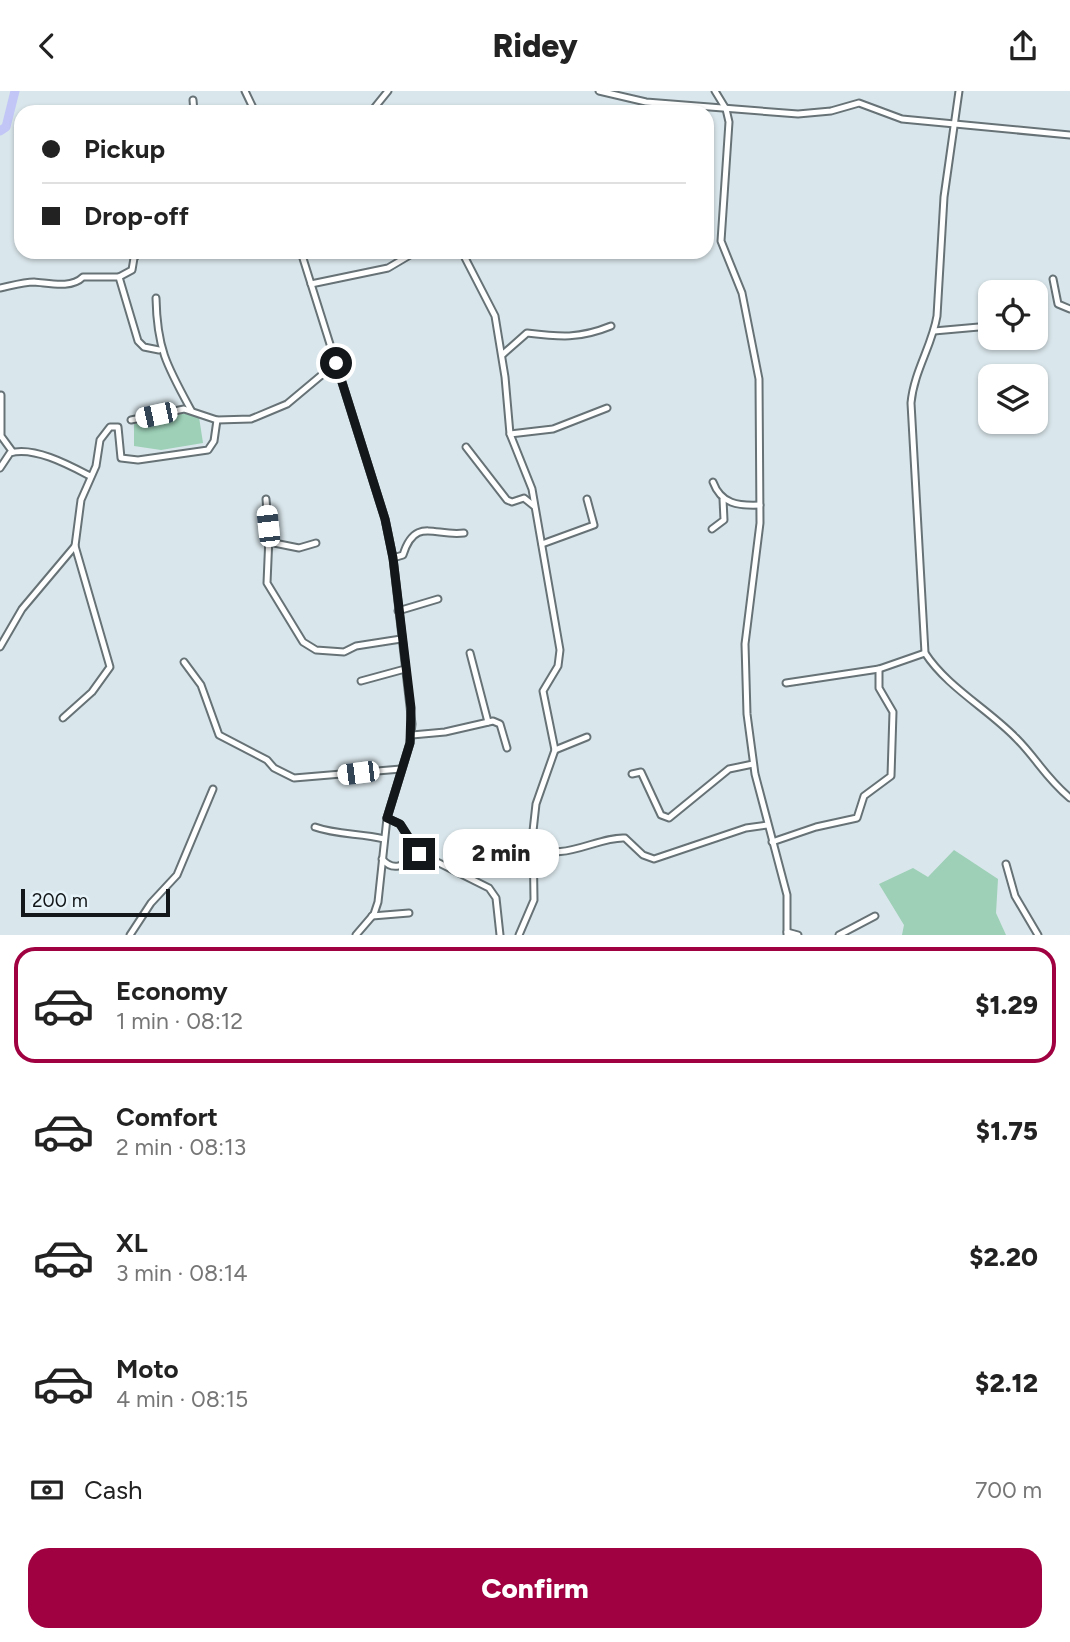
<!DOCTYPE html>
<html lang="en">
<head>
<meta charset="utf-8">
<style>
	:root { --surface:#fff; --page:#f2f2f2; --text:#222; --muted:#767676; --line:#e0e0e0; --accent:#a00241 }
	body { margin:0; font-family:Figtree,sans-serif; background:var(--page); color:var(--text); height:100vh; display:flex; flex-direction:column; font-size:26px; white-space:nowrap }
	* { box-sizing:border-box; margin:0 }
	p { font-size:23px; color:var(--muted) }
	.icon { flex:none; width:38px; height:38px; fill:none; stroke:currentColor; stroke-width:2; stroke-linecap:round; stroke-linejoin:round }
	.map { position:relative; height:844px; overflow:hidden }
	.side { display:flex; flex-direction:column; background:var(--surface); flex:1 }
	.side>* { flex:none }
	.hud { position:absolute; left:14px; top:14px; width:700px; height:154px; border-radius:21px; box-shadow:0 2px 5px #0004; display:grid; align-content:center; height:154px; padding:0 28px; background:var(--surface) }
	.buttons { position:absolute; left:978px; top:189px; display:grid; gap:14px }
	.buttons a { display:grid; place-items:center; width:70px; height:70px; border-radius:14px; background:var(--surface); box-shadow:0 2px 5px #0004; font-size:35px }
	.scale { position:absolute; left:21px; bottom:18px; width:149px; box-sizing:border-box; padding-left:7px; border:4px solid #131719; border-top:0; font-size:19px; line-height:24px; white-space:nowrap; color:#131719; -webkit-text-stroke:5px #e6f3f8; paint-order:stroke }
	.end { position:absolute; width:32px; height:32px; margin:-16px; border:9px solid #131719; background:#fff; box-shadow:0 0 0 4px #fff }
	.from { border-radius:50% }
	.bubble { position:absolute; height:49px; border-radius:21px; background:var(--surface); box-shadow:0 2px 5px #0004; font-size:23px; font-weight:800; line-height:49px; text-align:center }
	.car { position:absolute; width:21px; height:42px; margin:-21px -10px; border-radius:9px; box-shadow:0 0 5px 2px #0007; background:linear-gradient(#fff 24%,#345 0 40%,#fff 0 76%,#345 0 86%,#fff 0) }
	.hud b { display:flex; align-items:center; gap:24px; height:66px; font-size:26px }
	.hud b+b { border-top:2px solid var(--line) }
	.hud i { width:18px; height:18px; background:var(--text) }
	ul { padding:12px 0 0; list-style:none }
	li { display:flex; align-items:center; gap:21px; height:116px; margin:0 14px 10px; padding:0 14px; border:4px solid transparent; border-radius:21px }
	li div { flex:1 }
	li b { display:block; font-size:26px }
	li em { font-style:normal; font-weight:800 }
	li.active { border-color:var(--accent) }
	li>.icon { width:63px; height:63px; stroke-width:1.5 }
	.pay { display:flex; align-items:center; gap:18px; height:77px; padding:0 28px; font-size:26px }
	.pay p { margin-inline-start:auto }
	.button { display:flex; gap:14px; margin-top:auto; padding:14px 28px }
	.button a { flex:1; height:80px; border-radius:21px; background:var(--accent); color:#fff; font-size:28px; font-weight:800; line-height:80px; text-align:center }
	header { display:flex; justify-content:space-between; align-items:center; height:91px; padding:0 28px; background:var(--surface); font-size:32px; font-weight:800 }
	.map>svg:first-child { display:block }
</style>
</head>
<body>
<header><svg class="icon" aria-label="back" viewBox="0 0 24 24"><path d="M15 5l-7 7 7 7"/></svg>Ridey<svg class="icon" aria-label="share" viewBox="0 0 24 24"><path d="M12 15V3M7 8l5-5 5 5M5 13v7h14v-7"/></svg></header>
<div class="map">
<svg width="1070" height="844" viewBox="0 0 1070 844">
	<rect width="100%" height="100%" fill="#d9e6eb"/>
	<g fill="#9dd0b7">
		<path d="M186,322L199,326L203,352L161,359L134,355V333Z"/>
		<path d="M954,759L998,788L996,822L1006,844H902L904,834L879,793L913,777L928,786Z"/>
	</g>
	<g fill="none" stroke-linecap="round" stroke-linejoin="round">
		<path stroke="#c1c6f6" stroke-width="9" d="M0,40L6,36L15,0"/>
		<defs>
			<g id="street">
				<path d="M245,0L255,21"/>
				<path d="M599,0L646,11L798,23L831,20L859,12L902,28L1070,44"/>
				<path d="M715,0L726,18L729,31L721,150L742,202L759,288L760,432L745,553L747,623L755,683L787,804V844"/>
				<path d="M959,0L944,106L937,225C932,255 914,280 911,312L925,562C947,596 988,618 1016,647C1037,668 1045,686 1070,707"/>
				<path d="M193,9L194,21"/>
				<path d="M371,21L388,0"/>
				<path d="M301,161L385,428L393,467L412,633L410,652L387,727L378,811L374,823L356,844"/>
				<path d="M462,161L495,225L505,286L510,343L532,398L560,559L558,575L543,600L555,659L536,713L533,740L534,809L519,844"/>
				<path d="M119,186L132,179L134,167L139,161"/>
				<path d="M1053,188L1058,213L1070,218"/>
				<path d="M311,193L388,177L415,161"/>
				<path d="M0,197C10,195 24,191 34,191C49,192 71,198 83,186H119L138,250L144,256L159,259"/>
				<path d="M156,207C157,258 167,275 191,319"/>
				<path d="M934,240L990,235"/>
				<path d="M502,264L527,242C560,246 579,248 611,235"/>
				<path d="M1,304V345L12,360"/>
				<path d="M131,329L184,318L217,329L251,328L287,313L336,272"/>
				<path d="M510,343L553,338L607,317"/>
				<path d="M466,356L507,409L512,411L524,407L534,415"/>
				<path d="M0,377L10,362C34,355 69,374 90,385"/>
				<path d="M713,391C721,413 738,415 760,414"/>
				<path d="M266,408L269,445L267,492L303,551L316,559L344,561L356,555L401,548"/>
				<path d="M712,438L724,429L723,408"/>
				<path d="M269,451L299,457L316,452"/>
				<path d="M542,453L594,434L587,408"/>
				<path d="M393,467L403,464C415,425 435,446 464,442"/>
				<path d="M398,520L438,508"/>
				<path d="M0,556L22,518L75,455L81,409L96,375L100,349L110,336H118L121,367L138,369L208,359L214,350L217,329"/>
				<path d="M470,562L488,631"/>
				<path d="M184,571L201,594L219,644L267,669L274,677L294,687L401,678"/>
				<path d="M361,590L405,578"/>
				<path d="M786,592L879,578L925,562"/>
				<path d="M63,627L92,601L110,576L75,455"/>
				<path d="M412,644L445,641L493,630L500,633L507,657"/>
				<path d="M555,659L587,646"/>
				<path d="M632,683L641,681L661,724L669,727L729,678L753,673"/>
				<path d="M387,727L400,733L419,762L489,797L496,807L500,844"/>
				<path d="M315,736C337,744 361,742 384,748"/>
				<path d="M772,751L816,736L857,727L864,705L891,685L893,621L879,597V578"/>
				<path d="M533,753C559,774 598,745 625,747L643,764L654,768L746,737L767,734"/>
				<path d="M382,768C395,783 406,772 419,762"/>
				<path d="M1006,773L1015,805L1038,844"/>
				<path d="M372,825L409,822"/>
				<path d="M787,841L798,844"/>
				<path d="M130,844L151,812L177,784L213,698"/>
				<path d="M839,844L875,825"/>
			</g>
		</defs>
		<use href="#street" stroke="#667276" stroke-width="9"/>
		<use href="#street" stroke="#fff" stroke-width="5"/>
	</g>
	<g fill="none" stroke-linecap="round" stroke-linejoin="round">
		<path stroke="#131719" stroke-width="9" d="M336,272L385,428L393,467L411,617L410,652L387,727L400,733L419,763"/>
	</g>
</svg>
<div class="buttons">
<a><svg class="icon" aria-label="locate" viewBox="0 0 24 24"><circle cx="12" cy="12" r="6"/><path d="M12 2v4M12 18v4M2 12h4M18 12h4"/></svg></a>
<a><svg class="icon" aria-label="layers" viewBox="0 0 24 24"><path d="M12 4l9 5-9 5-9-5zM3 14l9 5 9-5"/></svg></a>
</div>
<div class="scale">200 m</div>
<i class="end from" style="left:336px;top:272px"></i>
<i class="end" style="left:419px;top:763px"></i>
<div class="bubble" style="left:443px;top:738px;width:116px">2 min</div>
<i class="car" style="left:156px;top:324px;rotate:258deg"></i>
<i class="car" style="left:268px;top:435px;rotate:354deg"></i>
<i class="car" style="left:358px;top:682px;rotate:263deg"></i>
<div class="hud">
<b><i class="from"></i>Pickup</b>
<b><i></i>Drop-off</b>
</div>
</div>
<section class="side">
<ul>
<li class="active"><svg class="icon" aria-label="car" viewBox="0 0 24 24"><path d="M5 17H2v-5l4-1 3-4h7l3 4 3 1v5h-3M9 17h6M6 11h13"/><circle cx="7" cy="17" r="2"/><circle cx="17" cy="17" r="2"/></svg><div><b>Economy</b><p>1 min · 08:12</p></div><em>$1.29</em></li>
<li><svg class="icon" aria-label="car" viewBox="0 0 24 24"><path d="M5 17H2v-5l4-1 3-4h7l3 4 3 1v5h-3M9 17h6M6 11h13"/><circle cx="7" cy="17" r="2"/><circle cx="17" cy="17" r="2"/></svg><div><b>Comfort</b><p>2 min · 08:13</p></div><em>$1.75</em></li>
<li><svg class="icon" aria-label="car" viewBox="0 0 24 24"><path d="M5 17H2v-5l4-1 3-4h7l3 4 3 1v5h-3M9 17h6M6 11h13"/><circle cx="7" cy="17" r="2"/><circle cx="17" cy="17" r="2"/></svg><div><b>XL</b><p>3 min · 08:14</p></div><em>$2.20</em></li>
<li><svg class="icon" aria-label="car" viewBox="0 0 24 24"><path d="M5 17H2v-5l4-1 3-4h7l3 4 3 1v5h-3M9 17h6M6 11h13"/><circle cx="7" cy="17" r="2"/><circle cx="17" cy="17" r="2"/></svg><div><b>Moto</b><p>4 min · 08:15</p></div><em>$2.12</em></li>
</ul>
<div class="pay"><svg class="icon" aria-label="cash" viewBox="0 0 24 24"><path d="M3 7h18v10H3z"/><circle cx="12" cy="12" r="2"/></svg>Cash<p>700 m</p></div>
<div class="button"><a>Confirm</a></div>
</section>
</body>
</html>
